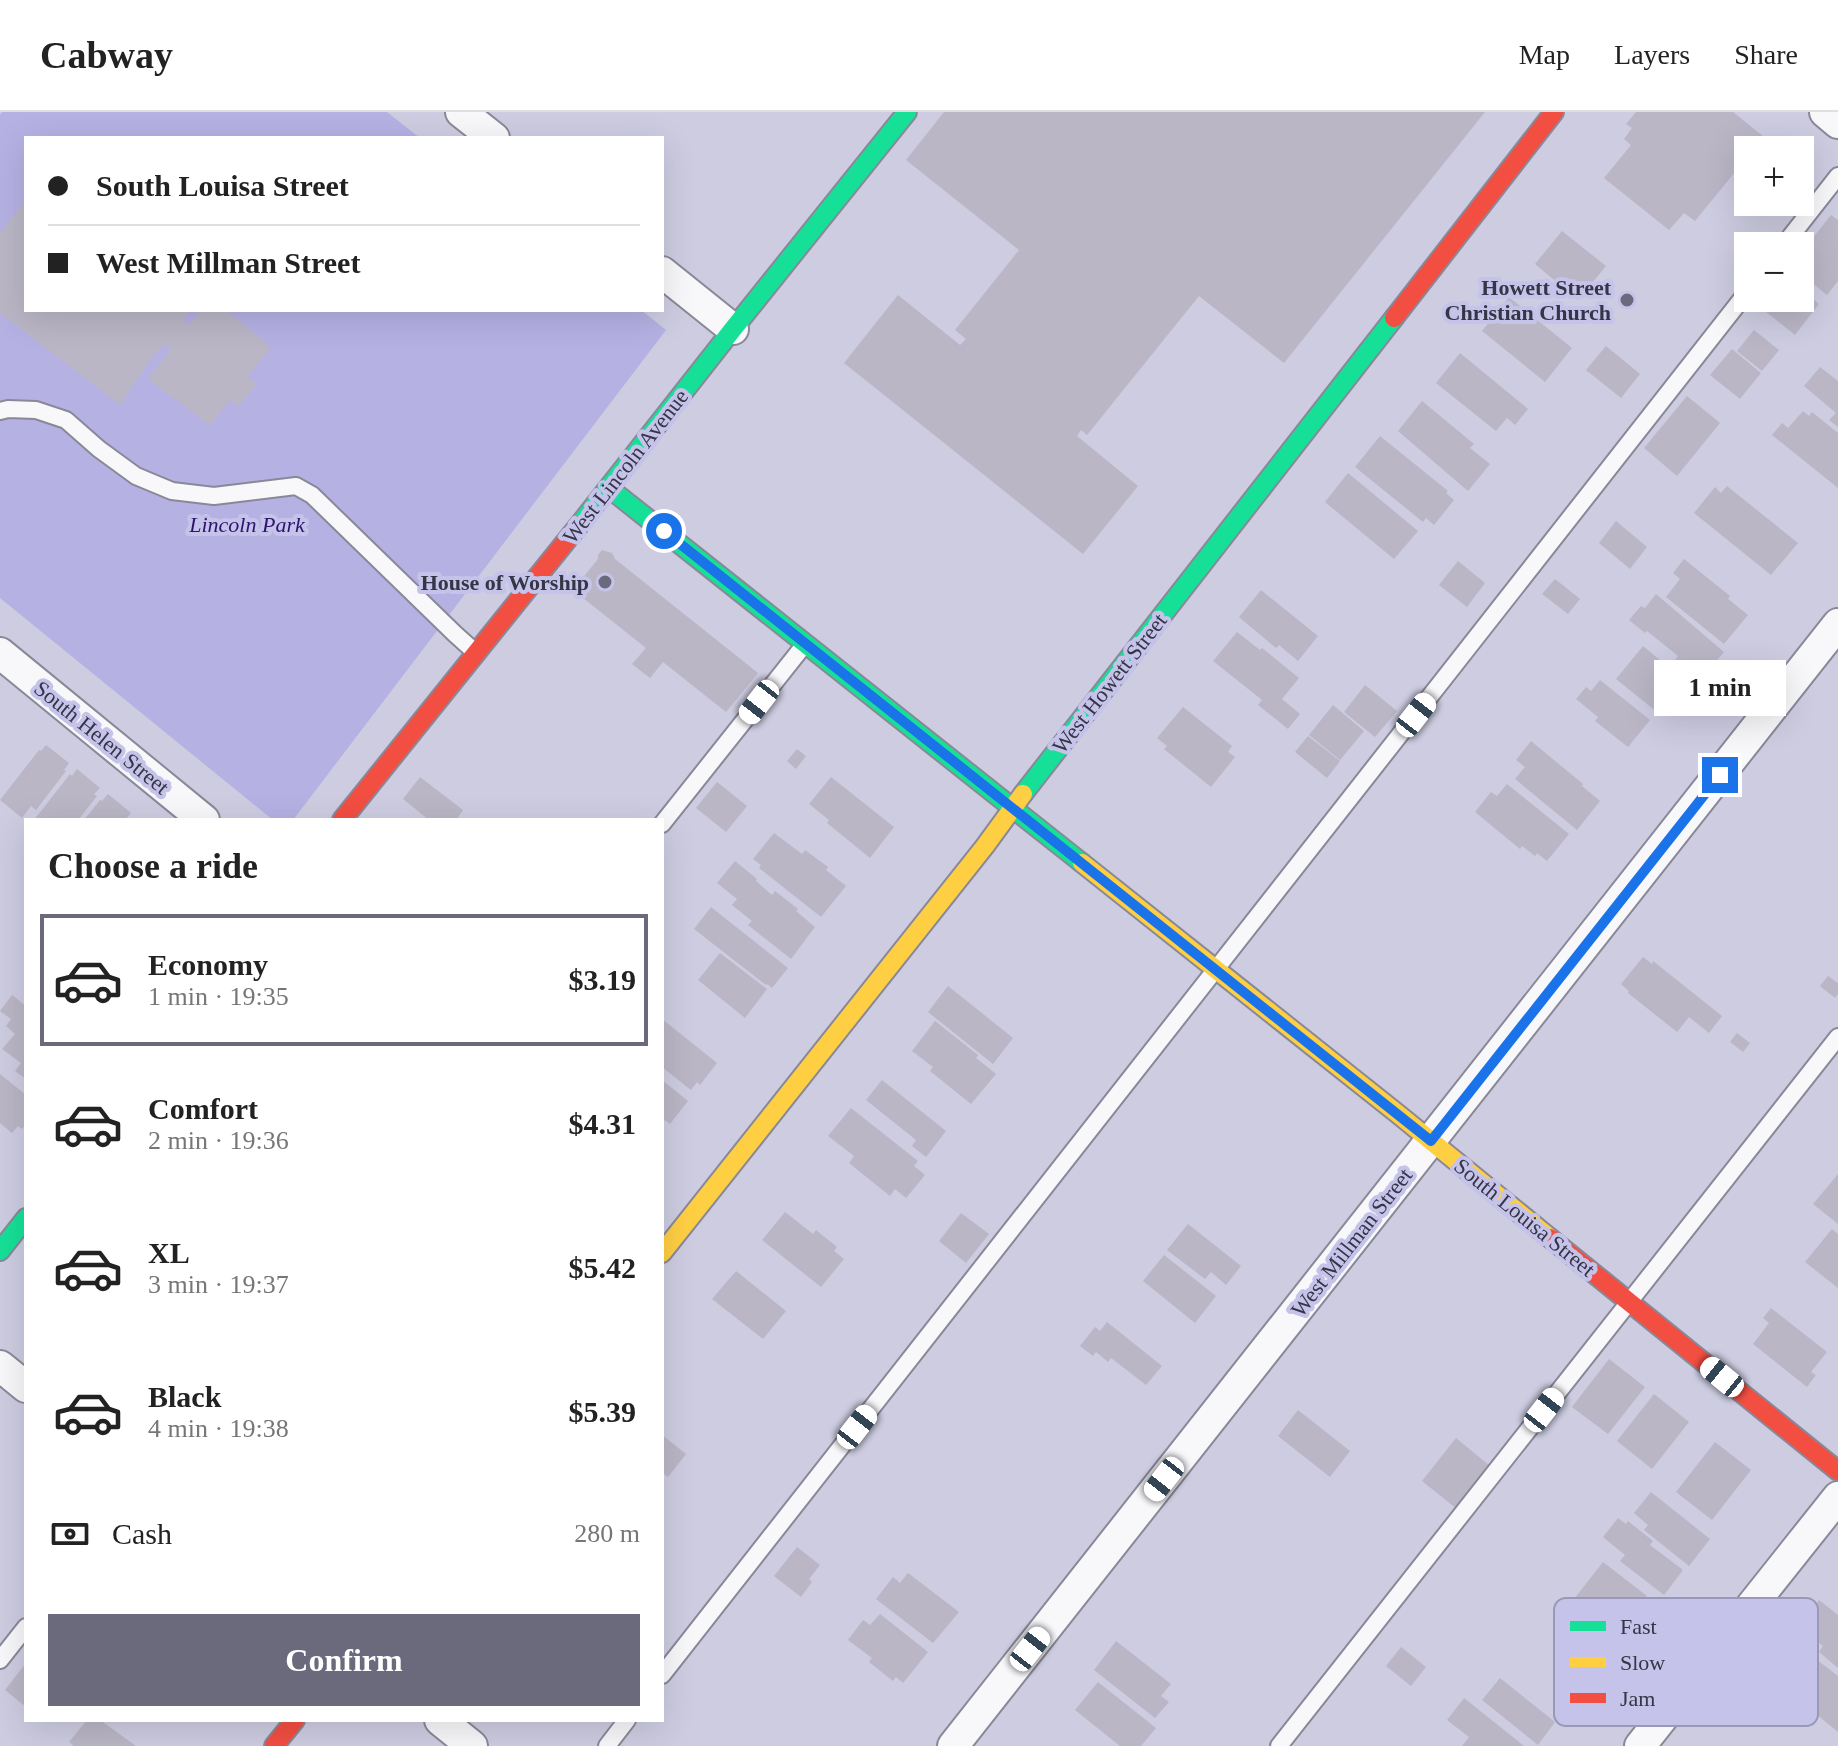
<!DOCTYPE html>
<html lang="en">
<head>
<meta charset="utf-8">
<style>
	:root { --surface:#fff; --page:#f2f2f2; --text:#222; --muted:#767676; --line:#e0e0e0; --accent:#6b6a7c }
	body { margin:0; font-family:Georgia,serif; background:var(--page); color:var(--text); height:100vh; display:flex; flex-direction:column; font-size:30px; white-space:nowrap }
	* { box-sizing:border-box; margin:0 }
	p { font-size:26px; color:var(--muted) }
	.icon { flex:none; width:44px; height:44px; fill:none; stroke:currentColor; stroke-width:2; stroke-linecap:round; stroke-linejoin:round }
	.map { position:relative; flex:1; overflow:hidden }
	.panel { position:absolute; left:24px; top:706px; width:640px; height:904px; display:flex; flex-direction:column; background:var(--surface); border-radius:0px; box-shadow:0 8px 32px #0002 }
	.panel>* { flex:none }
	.banner { position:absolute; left:24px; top:24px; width:640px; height:176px; border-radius:0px; box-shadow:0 8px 32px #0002; display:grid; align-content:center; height:176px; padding:0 24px; background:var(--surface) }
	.fabs { position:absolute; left:1734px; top:24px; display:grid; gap:16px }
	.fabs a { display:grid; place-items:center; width:80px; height:80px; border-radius:0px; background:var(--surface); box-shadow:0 8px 32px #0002; font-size:40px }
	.end { position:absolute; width:36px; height:36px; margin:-18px; border:10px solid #1a73e8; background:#fff; box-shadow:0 0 0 4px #fff }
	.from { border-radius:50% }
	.bubble { position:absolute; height:56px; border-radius:0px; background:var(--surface); box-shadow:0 8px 32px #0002; font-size:26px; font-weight:800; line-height:56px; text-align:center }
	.car { position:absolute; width:24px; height:48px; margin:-24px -12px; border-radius:10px; box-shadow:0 0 6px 2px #0007; background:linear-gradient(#fff 24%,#345 0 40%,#fff 0 76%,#345 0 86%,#fff 0) }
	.banner b { display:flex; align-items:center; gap:28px; height:76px; font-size:30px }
	.banner b+b { border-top:2px solid var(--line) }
	.banner i { width:20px; height:20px; background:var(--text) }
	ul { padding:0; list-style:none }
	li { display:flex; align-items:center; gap:24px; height:132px; margin:0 16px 12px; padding:0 8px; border:4px solid transparent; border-radius:0px }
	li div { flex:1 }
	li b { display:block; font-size:30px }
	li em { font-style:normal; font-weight:800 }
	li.selected { border-color:var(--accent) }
	li>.icon { width:72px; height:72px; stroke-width:1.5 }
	h2 { padding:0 24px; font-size:36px; line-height:96px }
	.pay { display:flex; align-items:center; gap:20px; height:88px; padding:0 24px; font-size:30px }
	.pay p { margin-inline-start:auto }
	.primary-button { display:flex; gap:16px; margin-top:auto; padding:16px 24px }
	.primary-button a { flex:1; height:92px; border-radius:0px; background:var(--accent); color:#fff; font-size:32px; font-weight:800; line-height:92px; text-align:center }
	header { display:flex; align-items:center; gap:48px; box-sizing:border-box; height:112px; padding:0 40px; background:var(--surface); border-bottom:2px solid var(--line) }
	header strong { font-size:38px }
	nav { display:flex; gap:44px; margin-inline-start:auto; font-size:28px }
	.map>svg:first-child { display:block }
</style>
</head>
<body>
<header>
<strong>Cabway</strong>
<nav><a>Map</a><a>Layers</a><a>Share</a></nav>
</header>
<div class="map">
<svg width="1838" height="1634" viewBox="0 0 1838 1634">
	<rect width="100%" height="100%" fill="#cdcce1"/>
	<path fill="#b5b1e3" d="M2,0H387L420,26H26V198H641L666,218L293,708H273L0,486V3Z"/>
	<g fill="#bab6c6">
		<path d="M944,0H1485L1284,251L1199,184L1087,323L1081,318L1077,324L1138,374L1083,442L844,251L898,183L960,233L966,227L955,218L1019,138L906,48Z"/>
		<path d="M1636,0H1733L1764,25L1753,38H1748V44L1695,109L1684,101L1669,118L1604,66L1631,33L1624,27L1632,16L1626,12Z"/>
		<path d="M26,88V198H190L183,208L190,213L202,198H225L271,235L248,265L257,272L238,295L230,288L210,313L148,267L171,237L164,232L150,248L120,293L0,201V121Z"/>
		<path d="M1831,103L1838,108V169L1827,183L1800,161V142Z"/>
		<path d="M1562,119L1606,154L1578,188L1535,152Z"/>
		<path d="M1800,176L1819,192L1795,223L1761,196L1769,186H1800Z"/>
		<path d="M1509,185L1572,236L1545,270L1482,219Z"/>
		<path d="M1754,218L1779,238L1762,259L1737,239Z"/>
		<path d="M1606,234L1640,262L1621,286L1586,258Z"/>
		<path d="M1732,237L1761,261L1740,287L1710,263Z"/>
		<path d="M1460,241L1528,297L1515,313L1507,306L1496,319L1436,271Z"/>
		<path d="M1820,255L1838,269V315L1829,308L1836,301L1804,274Z"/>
		<path d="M1687,284L1720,311L1677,364L1644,336Z"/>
		<path d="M1422,289L1474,332L1470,336L1490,352L1468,379L1398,319Z"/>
		<path d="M1803,299L1809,304L1812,300L1838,321V376L1772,323L1782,311L1788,316Z"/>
		<path d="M1380,324L1448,379L1446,381L1454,388L1434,413L1426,406L1423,410L1355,355Z"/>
		<path d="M1348,361L1418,419L1394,447L1325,390Z"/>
		<path d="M1727,374L1798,431L1771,463L1694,401L1715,375L1721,381Z"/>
		<path d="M1616,409L1647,435L1630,457L1599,431Z"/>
		<path d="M602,438L612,441L615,447L758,561L726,600L663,550L650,566L632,552L646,536L573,478L598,447V443Z"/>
		<path d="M1684,447L1730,484L1728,487L1748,503L1724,532L1666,485L1680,467L1673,461Z"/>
		<path d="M1458,449L1485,471L1467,495L1439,473Z"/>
		<path d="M1555,467L1580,487L1568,502L1542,482Z"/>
		<path d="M1261,478L1318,524L1298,549L1279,533L1276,536L1239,505Z"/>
		<path d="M1656,482L1724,540L1705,563L1700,558L1695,565L1675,548L1678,544L1647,519L1645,521L1629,508L1641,494L1645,496Z"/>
		<path d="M1237,520L1260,538L1262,536L1299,566L1282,587L1300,602L1288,617L1258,593L1262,588L1213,549Z"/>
		<path d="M1643,534L1683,567L1682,569L1690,576L1668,602L1660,596L1657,600L1616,567Z"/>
		<path d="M1600,568L1650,608L1628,635L1595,609L1598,605L1576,587L1586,575L1591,579Z"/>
		<path d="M1365,573L1397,599L1375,625L1344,600Z"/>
		<path d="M1333,593L1364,619L1340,648L1309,623Z"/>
		<path d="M1183,595L1232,634L1228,640L1235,645L1211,675L1164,637L1167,634L1157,626Z"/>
		<path d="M1308,624L1340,649L1327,666L1295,640Z"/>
		<path d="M1531,629L1583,672L1582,674L1600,689L1577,718L1515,667L1525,655L1516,648Z"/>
		<path d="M46,633L69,651L64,658L66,659L36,698L31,694L22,706L0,688L39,638L41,639Z"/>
		<path d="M797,637L806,644L796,657L787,649Z"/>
		<path d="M77,657L100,676L94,682L97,684L78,708H34L70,662L72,664Z"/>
		<path d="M420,665L463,698L456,708H429L403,687Z"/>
		<path d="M831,665L894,715L870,746L827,711L829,708L809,692Z"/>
		<path d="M717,670L747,694L726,720L696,696Z"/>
		<path d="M1507,672L1569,722L1547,749L1537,741L1535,744L1522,734L1520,737L1475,700L1491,680L1497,684Z"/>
		<path d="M108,682L131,701L125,708H84L100,688L102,689Z"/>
		<path d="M774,721L802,742L805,738L828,755L826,758L846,774L821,805L759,756L761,753L753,747Z"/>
		<path d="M735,749L757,767L756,769L772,783L775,779L798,797L796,799L815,815L791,847L748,813L752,809L732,793L737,787L717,771Z"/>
		<path d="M711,795L788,856L772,876L767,872L766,873L694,817Z"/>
		<path d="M720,841L767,877L745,906L698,868Z"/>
		<path d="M1643,845L1652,852L1653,849L1722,904L1709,921L1689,905L1677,920L1628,881L1629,879L1621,872Z"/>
		<path d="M1828,864L1838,871V882L1835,886L1820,874Z"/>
		<path d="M948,874L1013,926L993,952L928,900Z"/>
		<path d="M12,883L26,894V967L15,959L21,951L2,937L15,922L6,914L11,907L0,899Z"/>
		<path d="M662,907L717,951L700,973L697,970L691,978L662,955Z"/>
		<path d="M935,909L978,943L976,946L996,962L971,992L930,959L933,955L912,939Z"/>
		<path d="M1737,921L1750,931L1743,940L1730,930Z"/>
		<path d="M0,962L26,983V1012L22,1017L18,1014L12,1021L0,1011Z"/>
		<path d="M662,968L688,989L670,1012L665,1008L662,1012Z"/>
		<path d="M882,968L946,1019L926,1045L912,1034L916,1028L866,988Z"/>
		<path d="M851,996L918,1049L914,1054L925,1063L906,1086L895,1077L890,1084L849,1051L854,1044L828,1024Z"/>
		<path d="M1838,1062V1112L1813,1092Z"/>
		<path d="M785,1100L813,1122L816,1118L837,1135L834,1139L844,1147L821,1175L762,1128Z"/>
		<path d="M961,1101L989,1122L966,1151L939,1129Z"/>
		<path d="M1188,1112L1241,1154L1226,1173L1211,1160L1205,1167L1167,1138Z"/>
		<path d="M1832,1117L1838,1122V1176L1805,1150Z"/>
		<path d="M1164,1143L1216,1184L1195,1211L1143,1169Z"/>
		<path d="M736,1159L786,1199L763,1227L712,1187Z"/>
		<path d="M1771,1196L1827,1240L1811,1260L1816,1263L1807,1275L1753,1232L1769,1211L1763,1206Z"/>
		<path d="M1107,1210L1162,1254L1146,1273L1111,1246L1108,1250L1096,1240L1093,1244L1080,1234L1095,1215L1100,1219Z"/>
		<path d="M1609,1247L1645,1275L1608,1322L1572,1295Z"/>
		<path d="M1654,1282L1689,1310L1652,1357L1617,1329Z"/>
		<path d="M1298,1298L1350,1339L1330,1365L1278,1324Z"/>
		<path d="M662,1323L686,1342L668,1365L662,1360Z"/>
		<path d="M1456,1326L1490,1354L1457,1397L1422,1369Z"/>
		<path d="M1715,1330L1751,1358L1712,1408L1676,1380Z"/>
		<path d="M1651,1380L1710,1427L1689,1454L1644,1418L1648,1413L1634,1401Z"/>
		<path d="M1618,1406L1626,1412L1628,1409L1653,1429L1650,1433L1683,1458L1664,1483L1620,1449L1625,1443L1603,1425Z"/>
		<path d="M797,1435L820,1453L809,1467L812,1470L801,1485L774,1464Z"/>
		<path d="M1603,1450L1647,1484L1634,1501L1638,1505L1608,1544L1560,1505Z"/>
		<path d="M908,1461L959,1500L933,1531L876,1487L893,1465L900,1471Z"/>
		<path d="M1819,1488L1838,1503V1556L1819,1540L1823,1534L1798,1515Z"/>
		<path d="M880,1502L928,1540L903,1571L896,1565L893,1569L869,1550L872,1546L848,1528L863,1508L870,1513Z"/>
		<path d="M1116,1529L1171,1572L1161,1584L1169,1590L1155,1606L1094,1558Z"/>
		<path d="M1785,1532L1811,1553L1816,1547L1838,1564V1620L1810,1597L1807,1601L1787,1585L1790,1582L1763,1561Z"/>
		<path d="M1401,1535L1426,1555L1411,1574L1386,1554Z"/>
		<path d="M26,1551V1595L5,1578Z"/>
		<path d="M1500,1566L1555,1610L1538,1633L1482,1588Z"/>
		<path d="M1098,1570L1156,1616L1141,1634H1120L1075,1598Z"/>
		<path d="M1464,1586L1524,1634H1462L1469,1625L1447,1608Z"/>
		<path d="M87,1608H100L136,1634H74L69,1630Z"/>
	</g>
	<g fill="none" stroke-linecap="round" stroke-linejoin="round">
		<defs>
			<g id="lane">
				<path d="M1783,134L1838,64"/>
				<path d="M0,299L8,297L36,298L66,308L99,337L136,364L172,379L214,384L296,374L312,383L455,522L475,540"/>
				<path d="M662,712L805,532"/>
				<path d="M0,1548L26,1515"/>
				<path d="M662,1563L1748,179"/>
				<path d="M607,1634L627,1608"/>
				<path d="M1279,1634L1838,925"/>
			</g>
			<g id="street">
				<path d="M461,0L494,26"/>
				<path d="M1825,0L1838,11"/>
				<path d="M662,160L733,217"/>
				<path d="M0,541L204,708"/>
				<path d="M0,1254L26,1275"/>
				<path d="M440,1608L472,1634"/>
				<path d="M953,1634L1838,512"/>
				<path d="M1640,1634L1838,1385"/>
			</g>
			<g id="fast">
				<path d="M609,376L1082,751"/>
				<path d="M579,413L733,217L907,0"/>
				<path d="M1023,682L1394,206"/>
				<path d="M0,1139L26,1106"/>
			</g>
			<g id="slow">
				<path d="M1082,751L1398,1002L1550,1126"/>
				<path d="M662,1141L985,734L1023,682"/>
			</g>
			<g id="jam">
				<path d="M1394,206L1554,0"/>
				<path d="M342,708L579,413"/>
				<path d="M1550,1126L1838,1359"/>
				<path d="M274,1634L295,1608"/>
			</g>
		</defs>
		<use href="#lane" stroke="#898898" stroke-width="20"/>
		<use href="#street" stroke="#898898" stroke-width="34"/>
		<use href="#fast" stroke="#898898" stroke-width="22"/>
		<use href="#slow" stroke="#898898" stroke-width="22"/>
		<use href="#jam" stroke="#898898" stroke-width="22"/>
		<use href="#lane" stroke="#f8f7fa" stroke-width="16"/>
		<use href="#street" stroke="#f8f7fa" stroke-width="30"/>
		<use href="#fast" stroke="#16e098" stroke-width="18"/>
		<use href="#slow" stroke="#ffcf43" stroke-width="18"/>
		<use href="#jam" stroke="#f24e42" stroke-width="18"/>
	</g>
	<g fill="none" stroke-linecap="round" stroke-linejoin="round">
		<path stroke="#1a73e8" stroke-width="10" d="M664,419L1431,1029L1720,663"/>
	</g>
	<g fill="#6b6a7c" stroke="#c5c3ea" stroke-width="3">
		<circle cx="1627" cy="188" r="8"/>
		<circle cx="605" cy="470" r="8"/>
	</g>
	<g text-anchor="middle" stroke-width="8" stroke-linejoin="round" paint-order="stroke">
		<g font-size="22" font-weight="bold" fill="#363545" stroke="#c5c3ea" text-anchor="end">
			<text x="1611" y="183">Howett Street<tspan x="1611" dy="25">Christian Church</tspan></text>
			<text x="589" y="478">House of Worship</text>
		</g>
		<g font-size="22" fill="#363545" stroke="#c5c3ea">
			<text transform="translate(625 354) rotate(-52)" y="8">West Lincoln Avenue</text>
			<text transform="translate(1109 571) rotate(-52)" y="8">West Howett Street</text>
			<text transform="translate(102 625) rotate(39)" y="8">South Helen Street</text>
			<text transform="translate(1525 1105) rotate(39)" y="8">South Louisa Street</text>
			<text transform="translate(1351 1130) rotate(-52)" y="8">West Millman Street</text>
		</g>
		<g font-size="22" font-style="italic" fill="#2e146d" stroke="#c5c3ea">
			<text x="247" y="420">Lincoln Park</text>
		</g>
	</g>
	<rect x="1554" y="1486" width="264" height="128" rx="12" fill="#c5c3ea" stroke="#9a98b8" stroke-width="2"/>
	<rect x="1570" y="1509" width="36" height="10" fill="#16e098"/>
	<rect x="1570" y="1545" width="36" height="10" fill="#ffcf43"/>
	<rect x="1570" y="1581" width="36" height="10" fill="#f24e42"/>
	<g font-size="22" fill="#363545">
		<text x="1620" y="1522">Fast</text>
		<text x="1620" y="1558">Slow</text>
		<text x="1620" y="1594">Jam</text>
	</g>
</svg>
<div class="fabs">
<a>+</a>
<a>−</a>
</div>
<i class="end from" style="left:664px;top:419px"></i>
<i class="end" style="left:1720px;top:663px"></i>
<div class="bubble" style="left:1654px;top:548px;width:132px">1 min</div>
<i class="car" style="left:759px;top:590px;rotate:218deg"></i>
<i class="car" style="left:1416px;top:603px;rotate:38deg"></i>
<i class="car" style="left:1722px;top:1265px;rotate:309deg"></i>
<i class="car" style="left:1544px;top:1298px;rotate:38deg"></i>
<i class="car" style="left:857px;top:1315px;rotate:38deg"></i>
<i class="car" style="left:1164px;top:1367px;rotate:218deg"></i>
<i class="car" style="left:1030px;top:1537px;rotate:38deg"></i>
<div class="banner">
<b><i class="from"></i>South Louisa Street</b>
<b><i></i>West Millman Street</b>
</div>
<section class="panel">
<h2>Choose a ride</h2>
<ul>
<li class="selected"><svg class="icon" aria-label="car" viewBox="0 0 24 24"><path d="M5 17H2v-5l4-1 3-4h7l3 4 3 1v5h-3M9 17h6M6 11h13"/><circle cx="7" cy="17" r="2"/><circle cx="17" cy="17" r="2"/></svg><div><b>Economy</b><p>1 min · 19:35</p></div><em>$3.19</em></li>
<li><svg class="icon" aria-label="car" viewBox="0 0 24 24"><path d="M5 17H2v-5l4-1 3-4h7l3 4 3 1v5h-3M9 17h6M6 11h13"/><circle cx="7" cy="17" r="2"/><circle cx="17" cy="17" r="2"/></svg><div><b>Comfort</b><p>2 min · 19:36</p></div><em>$4.31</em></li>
<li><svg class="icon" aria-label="car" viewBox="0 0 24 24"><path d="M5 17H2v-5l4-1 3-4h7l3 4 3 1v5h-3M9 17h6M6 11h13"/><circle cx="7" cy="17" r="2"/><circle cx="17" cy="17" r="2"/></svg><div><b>XL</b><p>3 min · 19:37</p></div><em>$5.42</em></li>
<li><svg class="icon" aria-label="car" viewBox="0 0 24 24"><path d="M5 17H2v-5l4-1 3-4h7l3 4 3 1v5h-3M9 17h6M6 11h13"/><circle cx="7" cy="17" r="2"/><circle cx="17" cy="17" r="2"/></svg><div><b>Black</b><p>4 min · 19:38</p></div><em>$5.39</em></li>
</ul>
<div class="pay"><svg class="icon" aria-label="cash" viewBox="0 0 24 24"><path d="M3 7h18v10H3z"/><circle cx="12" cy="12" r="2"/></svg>Cash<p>280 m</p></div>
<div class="primary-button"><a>Confirm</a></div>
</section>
</div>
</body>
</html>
